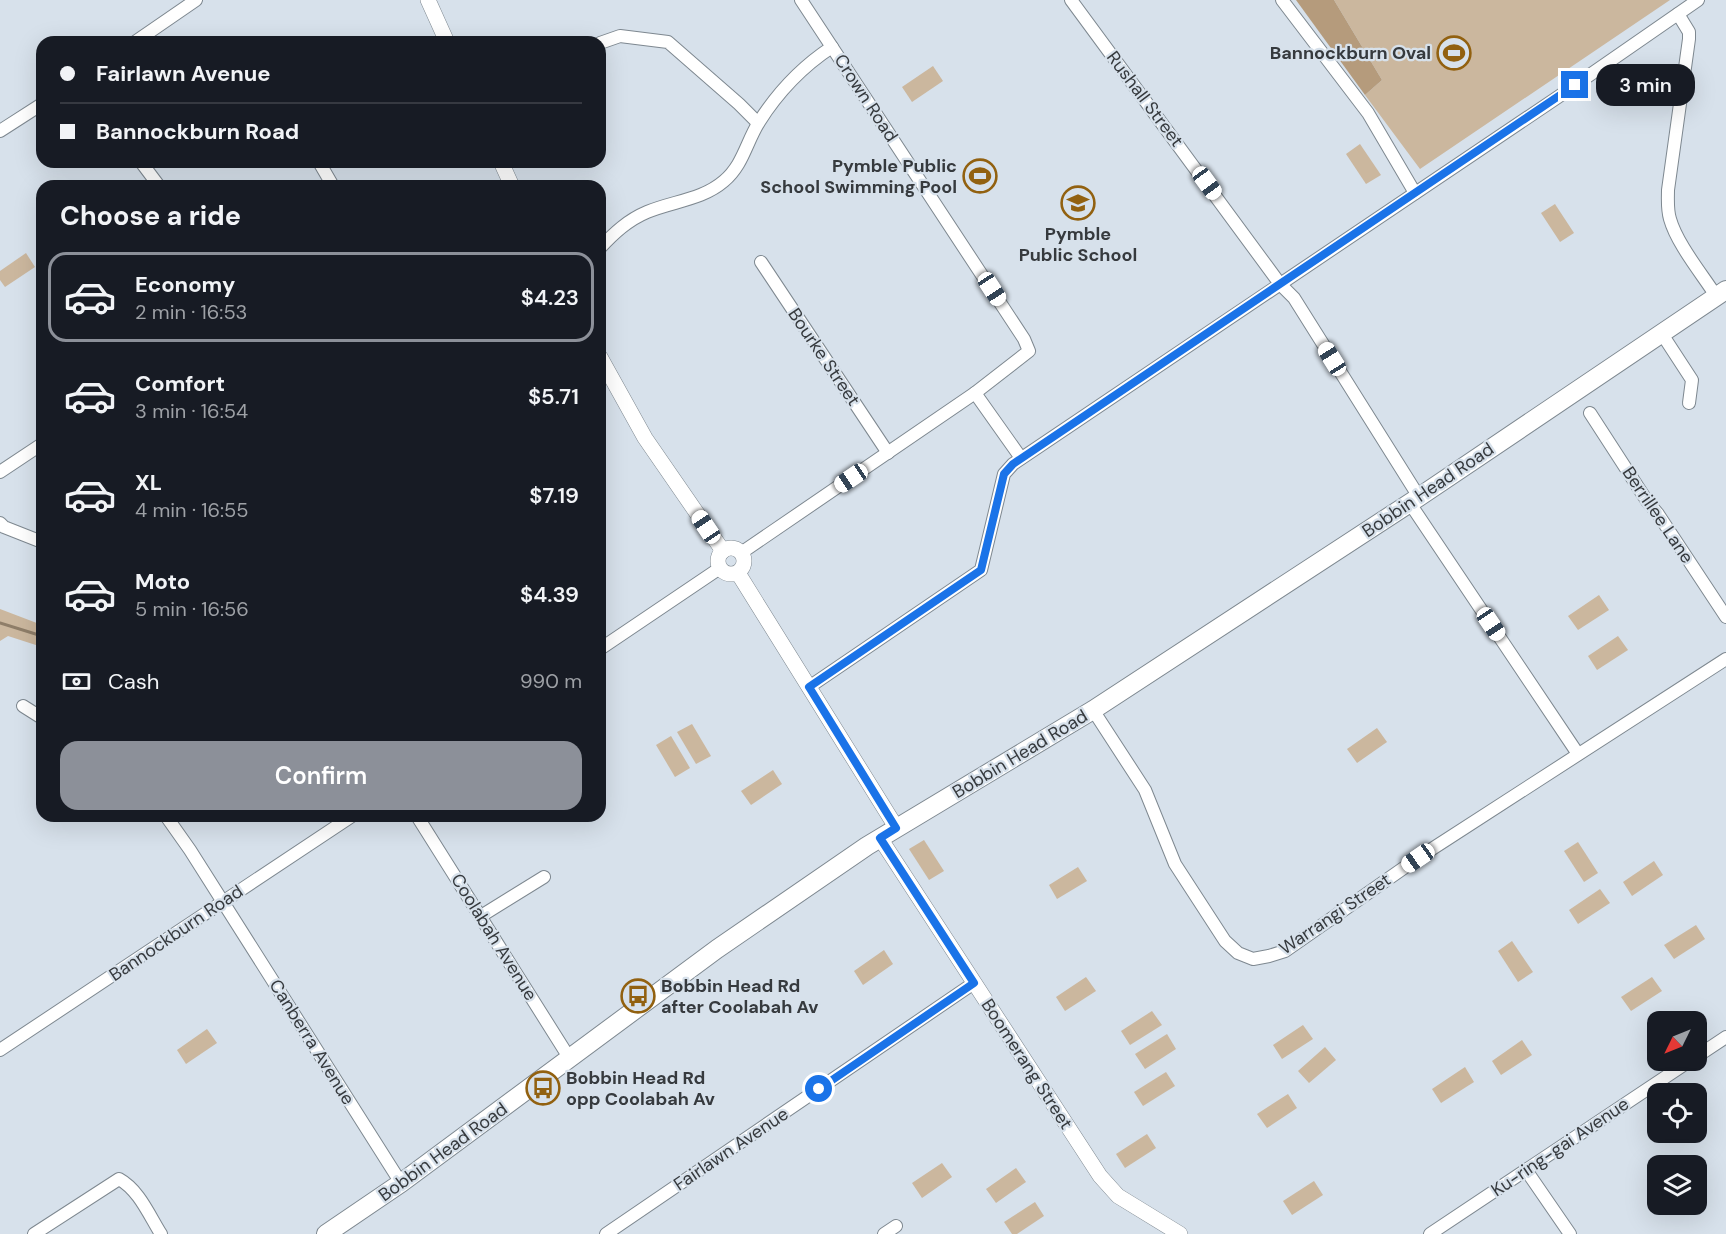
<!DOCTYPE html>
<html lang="en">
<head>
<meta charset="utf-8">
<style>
	:root { --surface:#171b24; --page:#242831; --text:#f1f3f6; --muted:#9ea1a6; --line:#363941; --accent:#8c9099 }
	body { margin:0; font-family:"DM Sans",sans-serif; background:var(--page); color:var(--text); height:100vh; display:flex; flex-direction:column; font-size:22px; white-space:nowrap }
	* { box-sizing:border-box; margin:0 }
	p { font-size:20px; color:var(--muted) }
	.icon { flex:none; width:33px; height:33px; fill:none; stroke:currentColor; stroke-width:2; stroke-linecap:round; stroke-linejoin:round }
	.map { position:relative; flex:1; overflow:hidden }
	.drawer { position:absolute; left:36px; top:180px; width:570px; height:642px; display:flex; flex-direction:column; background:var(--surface); border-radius:18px; box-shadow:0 6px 24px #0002 }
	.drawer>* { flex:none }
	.banner { position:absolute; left:36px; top:36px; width:570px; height:132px; border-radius:18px; box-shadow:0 6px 24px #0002; display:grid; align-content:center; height:132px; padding:0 24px; background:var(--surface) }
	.needle { width:39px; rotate:227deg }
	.tools { position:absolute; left:1647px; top:1011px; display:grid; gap:12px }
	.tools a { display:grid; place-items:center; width:60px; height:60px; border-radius:12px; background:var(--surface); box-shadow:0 6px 24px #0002; font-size:30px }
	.end { position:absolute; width:27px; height:27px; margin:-14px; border:8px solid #1a73e8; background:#fff; box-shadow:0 0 0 3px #fff }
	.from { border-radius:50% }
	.bubble { position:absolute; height:42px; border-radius:18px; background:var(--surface); box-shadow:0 6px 24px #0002; font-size:20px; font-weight:600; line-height:42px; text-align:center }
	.car { position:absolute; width:18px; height:36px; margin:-18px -9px; border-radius:8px; box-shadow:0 0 4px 2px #0007; background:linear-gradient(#fff 24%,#345 0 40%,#fff 0 76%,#345 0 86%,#fff 0) }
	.banner b { display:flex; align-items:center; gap:21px; height:57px; font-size:22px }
	.banner b+b { border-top:2px solid var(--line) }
	.banner i { width:15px; height:15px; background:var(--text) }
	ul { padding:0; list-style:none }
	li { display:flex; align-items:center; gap:18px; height:90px; margin:0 12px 9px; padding:0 12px; border:3px solid transparent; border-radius:18px }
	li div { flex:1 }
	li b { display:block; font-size:22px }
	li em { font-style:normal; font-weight:600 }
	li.selected { border-color:var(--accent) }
	li>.icon { width:54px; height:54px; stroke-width:1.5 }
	h2 { padding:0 24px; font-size:27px; line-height:72px }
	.pay { display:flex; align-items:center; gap:15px; height:66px; padding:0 24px; font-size:22px }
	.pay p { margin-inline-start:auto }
	.button { display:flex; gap:12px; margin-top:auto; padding:12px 24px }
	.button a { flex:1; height:69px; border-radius:18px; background:var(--accent); color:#fff; font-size:24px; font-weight:600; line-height:69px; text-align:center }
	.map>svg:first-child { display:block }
</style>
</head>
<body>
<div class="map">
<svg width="1726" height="1234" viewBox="0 0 1726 1234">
	<rect width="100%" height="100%" fill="#d7e1eb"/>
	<g fill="#cbb79e">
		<path d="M1334,0H1670L1420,169L1365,95L1382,80Z"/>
		<path d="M933,66L943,81L912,102L902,87Z"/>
		<path d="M1360,144L1381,175L1366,184L1346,154Z"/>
		<path d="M1555,204L1574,233L1560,242L1541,213Z"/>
		<path d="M26,253L35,267L5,287L0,280V271Z"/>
		<path d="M1599,595L1609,610L1578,630L1568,616Z"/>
		<path d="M0,609L42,625V647L8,636L0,641Z"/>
		<path d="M1618,636L1628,650L1597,670L1588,656Z"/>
		<path d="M692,724L711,756L696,764L677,732Z"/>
		<path d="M1377,728L1387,742L1357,763L1347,749Z"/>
		<path d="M671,736L690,768L675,777L656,745Z"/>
		<path d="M773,770L782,784L751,805L741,791Z"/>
		<path d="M924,840L944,871L929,880L909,849Z"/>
		<path d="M1578,842L1598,873L1584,882L1564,851Z"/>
		<path d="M1654,861L1663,875L1632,896L1623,882Z"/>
		<path d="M1078,867L1087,881L1057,899L1049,885Z"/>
		<path d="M1600,889L1610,903L1578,924L1569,910Z"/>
		<path d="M1696,925L1705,939L1674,959L1664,945Z"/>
		<path d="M1512,941L1533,972L1518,982L1498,951Z"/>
		<path d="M884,950L893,964L863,985L854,971Z"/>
		<path d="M1086,977L1096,991L1065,1011L1056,997Z"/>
		<path d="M1652,977L1662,991L1631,1011L1621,997Z"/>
		<path d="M1152,1011L1162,1025L1130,1045L1121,1031Z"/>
		<path d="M1303,1025L1313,1039L1282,1059L1273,1045Z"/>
		<path d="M207,1029L217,1043L186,1064L177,1050Z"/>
		<path d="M1167,1034L1176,1049L1145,1069L1135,1054Z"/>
		<path d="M1522,1040L1532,1055L1501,1075L1492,1061Z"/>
		<path d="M1325,1047L1336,1060L1309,1083L1298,1071Z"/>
		<path d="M1465,1067L1474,1082L1441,1103L1432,1089Z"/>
		<path d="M1166,1072L1175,1086L1143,1106L1134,1092Z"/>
		<path d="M1288,1094L1297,1108L1267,1128L1257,1114Z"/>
		<path d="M1147,1134L1156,1148L1125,1168L1116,1154Z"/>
		<path d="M942,1163L952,1177L922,1198L912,1183Z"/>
		<path d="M1016,1168L1026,1182L996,1203L986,1189Z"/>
		<path d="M1314,1181L1323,1195L1292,1215L1283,1201Z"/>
		<path d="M1035,1202L1044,1216L1017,1234H1012L1004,1222Z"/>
	</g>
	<path fill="#b59b7c" d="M1296,0H1334L1382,80L1365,95Z"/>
	<path fill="#b59b7c" stroke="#8f7e69" stroke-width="1.5" d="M989,164L994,172L970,187L965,180Z"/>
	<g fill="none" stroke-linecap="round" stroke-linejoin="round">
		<path stroke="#8f7e69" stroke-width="3" d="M0,623L42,636"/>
		<defs>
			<g id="minor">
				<path d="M1071,0L1280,284L1294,298L1419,497"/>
				<path d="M1282,0L1368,113L1415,193"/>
				<path d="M1678,14L1689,32V39L1668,190C1668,199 1667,209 1670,219C1677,244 1702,274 1716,296"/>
				<path d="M135,42L196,0"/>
				<path d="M600,43L620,36L668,42L739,104L758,123"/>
				<path d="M0,131L42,104"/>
				<path d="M141,162L159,186"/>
				<path d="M319,162L333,186"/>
				<path d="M600,248C614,233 628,220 647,212C673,201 702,200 724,181C743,165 746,143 759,122C778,92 803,66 832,47"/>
				<path d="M761,262L888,453"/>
				<path d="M1662,334L1692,380L1689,403"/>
				<path d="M975,393L1021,458"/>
				<path d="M1590,413L1647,501L1658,514L1726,617"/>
				<path d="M0,472L42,444"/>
				<path d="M1409,502L1578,754"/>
				<path d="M0,523L4,527L42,542"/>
				<path d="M741,553L975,393L1029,351L1024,339L801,0"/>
				<path d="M600,649L720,568"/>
				<path d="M809,687L981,570L1004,474L1013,464L1558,97L1698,0"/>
				<path d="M23,706L42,718"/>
				<path d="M1093,710L1145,790L1175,864L1225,941L1238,953L1253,959L1269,956L1285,951L1418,858L1726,659"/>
				<path d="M166,816L190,850L401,1183"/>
				<path d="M417,816L570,1059"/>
				<path d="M481,916L544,877"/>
				<path d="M0,1050L352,816"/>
				<path d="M1696,1057L1726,1037"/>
				<path d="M1526,1170L1570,1234"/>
				<path d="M34,1234L119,1179C139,1190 149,1215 161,1234"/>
				<path d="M606,1234L974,983"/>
				<path d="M884,1234L896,1226"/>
				<path d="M1430,1234L1691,1060"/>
			</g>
			<g id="tertiary">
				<path d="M428,0L447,42"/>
				<path d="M501,162L512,186"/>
				<path d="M600,357L645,438L723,551"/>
				<circle cx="731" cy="561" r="13"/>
				<path d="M738,573L896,827"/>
				<path d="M880,838L1100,1176L1118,1196L1180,1234"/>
			</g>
			<path id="secondary" d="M326,1234L401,1183L717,949L867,846L1093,710L1419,497L1726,290"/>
		</defs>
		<use href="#minor" stroke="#7e8890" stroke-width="14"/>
		<use href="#tertiary" stroke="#7e8890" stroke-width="16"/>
		<use href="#secondary" stroke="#7e8890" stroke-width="20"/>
		<use href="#minor" stroke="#fff" stroke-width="12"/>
		<use href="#tertiary" stroke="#fff" stroke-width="15"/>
		<use href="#secondary" stroke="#fff" stroke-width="18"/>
	</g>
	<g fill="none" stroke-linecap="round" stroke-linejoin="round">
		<path stroke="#1a73e8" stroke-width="8" d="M819,1089L974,983L880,838L896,828L809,687L981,570L1004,474L1013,464L1575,85"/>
	</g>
	<defs>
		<symbol id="stadium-ring" viewBox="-11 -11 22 22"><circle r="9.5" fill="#d7e1eb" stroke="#926110" stroke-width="1.5"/><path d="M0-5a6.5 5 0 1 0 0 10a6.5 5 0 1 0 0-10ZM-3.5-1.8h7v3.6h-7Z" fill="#926110"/></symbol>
		<symbol id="school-ring" viewBox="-11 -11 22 22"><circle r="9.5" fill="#d7e1eb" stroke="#926110" stroke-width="1.5"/><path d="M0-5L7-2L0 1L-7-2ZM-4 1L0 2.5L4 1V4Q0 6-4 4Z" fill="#926110"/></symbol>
		<symbol id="bus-ring" viewBox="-11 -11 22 22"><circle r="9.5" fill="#d7e1eb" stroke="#926110" stroke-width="1.5"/><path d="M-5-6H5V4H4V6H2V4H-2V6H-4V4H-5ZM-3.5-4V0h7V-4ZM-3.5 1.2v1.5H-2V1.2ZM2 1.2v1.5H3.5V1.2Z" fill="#926110"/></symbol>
	</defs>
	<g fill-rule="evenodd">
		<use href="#stadium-ring" x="1435" y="34" width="38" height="38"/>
		<use href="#stadium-ring" x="961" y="157" width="38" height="38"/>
		<use href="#school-ring" x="1059" y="184" width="38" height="38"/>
		<use href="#bus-ring" x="619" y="977" width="38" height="38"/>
		<use href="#bus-ring" x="524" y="1069" width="38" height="38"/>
	</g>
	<g text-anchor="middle" stroke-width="4.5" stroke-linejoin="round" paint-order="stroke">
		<g font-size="18" font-weight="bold" fill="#363a3e" stroke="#d7e1eb" text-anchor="end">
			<text x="1431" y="59">Bannockburn Oval</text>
			<text x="957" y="172">Pymble Public<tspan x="957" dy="21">School Swimming Pool</tspan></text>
			<text x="1078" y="240" text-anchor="middle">Pymble<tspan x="1078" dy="21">Public School</tspan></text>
			<text x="661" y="992" text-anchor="start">Bobbin Head Rd<tspan x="661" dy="21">after Coolabah Av</tspan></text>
			<text x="566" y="1084" text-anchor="start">Bobbin Head Rd<tspan x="566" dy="21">opp Coolabah Av</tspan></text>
		</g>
		<g font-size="18" fill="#363a3e" stroke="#d7e1eb">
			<text transform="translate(866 98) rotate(57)" y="6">Crown Road</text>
			<text transform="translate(1145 99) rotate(53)" y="6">Rushall Street</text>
			<text transform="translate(824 357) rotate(56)" y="6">Bourke Street</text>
			<text transform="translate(1428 490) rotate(-34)" y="6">Bobbin Head Road</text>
			<text transform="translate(1658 515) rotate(56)" y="6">Berrillee Lane</text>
			<text transform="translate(1020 754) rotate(-31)" y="6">Bobbin Head Road</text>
			<text transform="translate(1335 914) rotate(-34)" y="6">Warrangi Street</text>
			<text transform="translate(176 933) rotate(-34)" y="6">Bannockburn Road</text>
			<text transform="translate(494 937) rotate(58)" y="6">Coolabah Avenue</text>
			<text transform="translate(312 1042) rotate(58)" y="6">Canberra Avenue</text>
			<text transform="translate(1027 1064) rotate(57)" y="6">Boomerang Street</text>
			<text transform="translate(1560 1147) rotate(-34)" y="6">Ku-ring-gai Avenue</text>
			<text transform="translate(731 1149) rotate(-34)" y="6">Fairlawn Avenue</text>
			<text transform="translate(443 1152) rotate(-36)" y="6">Bobbin Head Road</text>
		</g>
	</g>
</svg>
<div class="tools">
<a><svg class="needle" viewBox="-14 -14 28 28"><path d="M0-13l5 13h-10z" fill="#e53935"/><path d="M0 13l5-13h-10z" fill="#9ea1a6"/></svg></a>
<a><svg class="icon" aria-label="locate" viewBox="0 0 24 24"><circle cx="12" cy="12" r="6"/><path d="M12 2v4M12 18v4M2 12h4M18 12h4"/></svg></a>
<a><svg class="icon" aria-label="layers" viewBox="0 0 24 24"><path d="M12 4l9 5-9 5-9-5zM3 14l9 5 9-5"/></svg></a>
</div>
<i class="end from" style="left:819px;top:1089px"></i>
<i class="end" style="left:1575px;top:85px"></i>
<div class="bubble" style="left:1596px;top:64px;width:99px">3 min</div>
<i class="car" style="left:1207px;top:183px;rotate:144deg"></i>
<i class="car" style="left:992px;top:289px;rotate:147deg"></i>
<i class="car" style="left:1332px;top:359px;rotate:328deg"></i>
<i class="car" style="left:851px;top:478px;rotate:236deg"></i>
<i class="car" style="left:706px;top:527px;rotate:326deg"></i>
<i class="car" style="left:1491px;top:624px;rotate:146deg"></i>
<i class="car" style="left:1418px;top:858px;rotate:235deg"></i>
<div class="banner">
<b><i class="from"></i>Fairlawn Avenue</b>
<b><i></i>Bannockburn Road</b>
</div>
<section class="drawer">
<h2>Choose a ride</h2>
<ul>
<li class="selected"><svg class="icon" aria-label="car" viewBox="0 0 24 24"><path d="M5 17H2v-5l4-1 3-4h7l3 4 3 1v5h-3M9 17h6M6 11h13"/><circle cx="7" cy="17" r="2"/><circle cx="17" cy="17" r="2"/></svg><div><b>Economy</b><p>2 min · 16:53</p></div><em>$4.23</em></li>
<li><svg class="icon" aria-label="car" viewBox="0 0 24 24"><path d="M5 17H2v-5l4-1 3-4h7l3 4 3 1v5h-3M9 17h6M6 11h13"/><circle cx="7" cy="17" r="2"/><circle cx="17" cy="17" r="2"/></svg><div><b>Comfort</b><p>3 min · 16:54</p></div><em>$5.71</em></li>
<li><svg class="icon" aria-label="car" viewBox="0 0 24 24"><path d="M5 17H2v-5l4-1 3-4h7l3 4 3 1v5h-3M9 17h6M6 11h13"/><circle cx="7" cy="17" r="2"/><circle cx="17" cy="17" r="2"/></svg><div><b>XL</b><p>4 min · 16:55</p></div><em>$7.19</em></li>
<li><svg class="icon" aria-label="car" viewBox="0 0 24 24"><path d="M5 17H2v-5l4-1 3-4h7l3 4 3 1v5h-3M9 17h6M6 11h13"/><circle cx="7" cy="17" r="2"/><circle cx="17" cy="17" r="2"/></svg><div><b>Moto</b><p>5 min · 16:56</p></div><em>$4.39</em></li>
</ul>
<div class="pay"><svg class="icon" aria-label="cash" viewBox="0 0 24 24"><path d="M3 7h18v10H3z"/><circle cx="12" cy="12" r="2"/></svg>Cash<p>990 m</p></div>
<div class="button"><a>Confirm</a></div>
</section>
</div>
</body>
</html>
